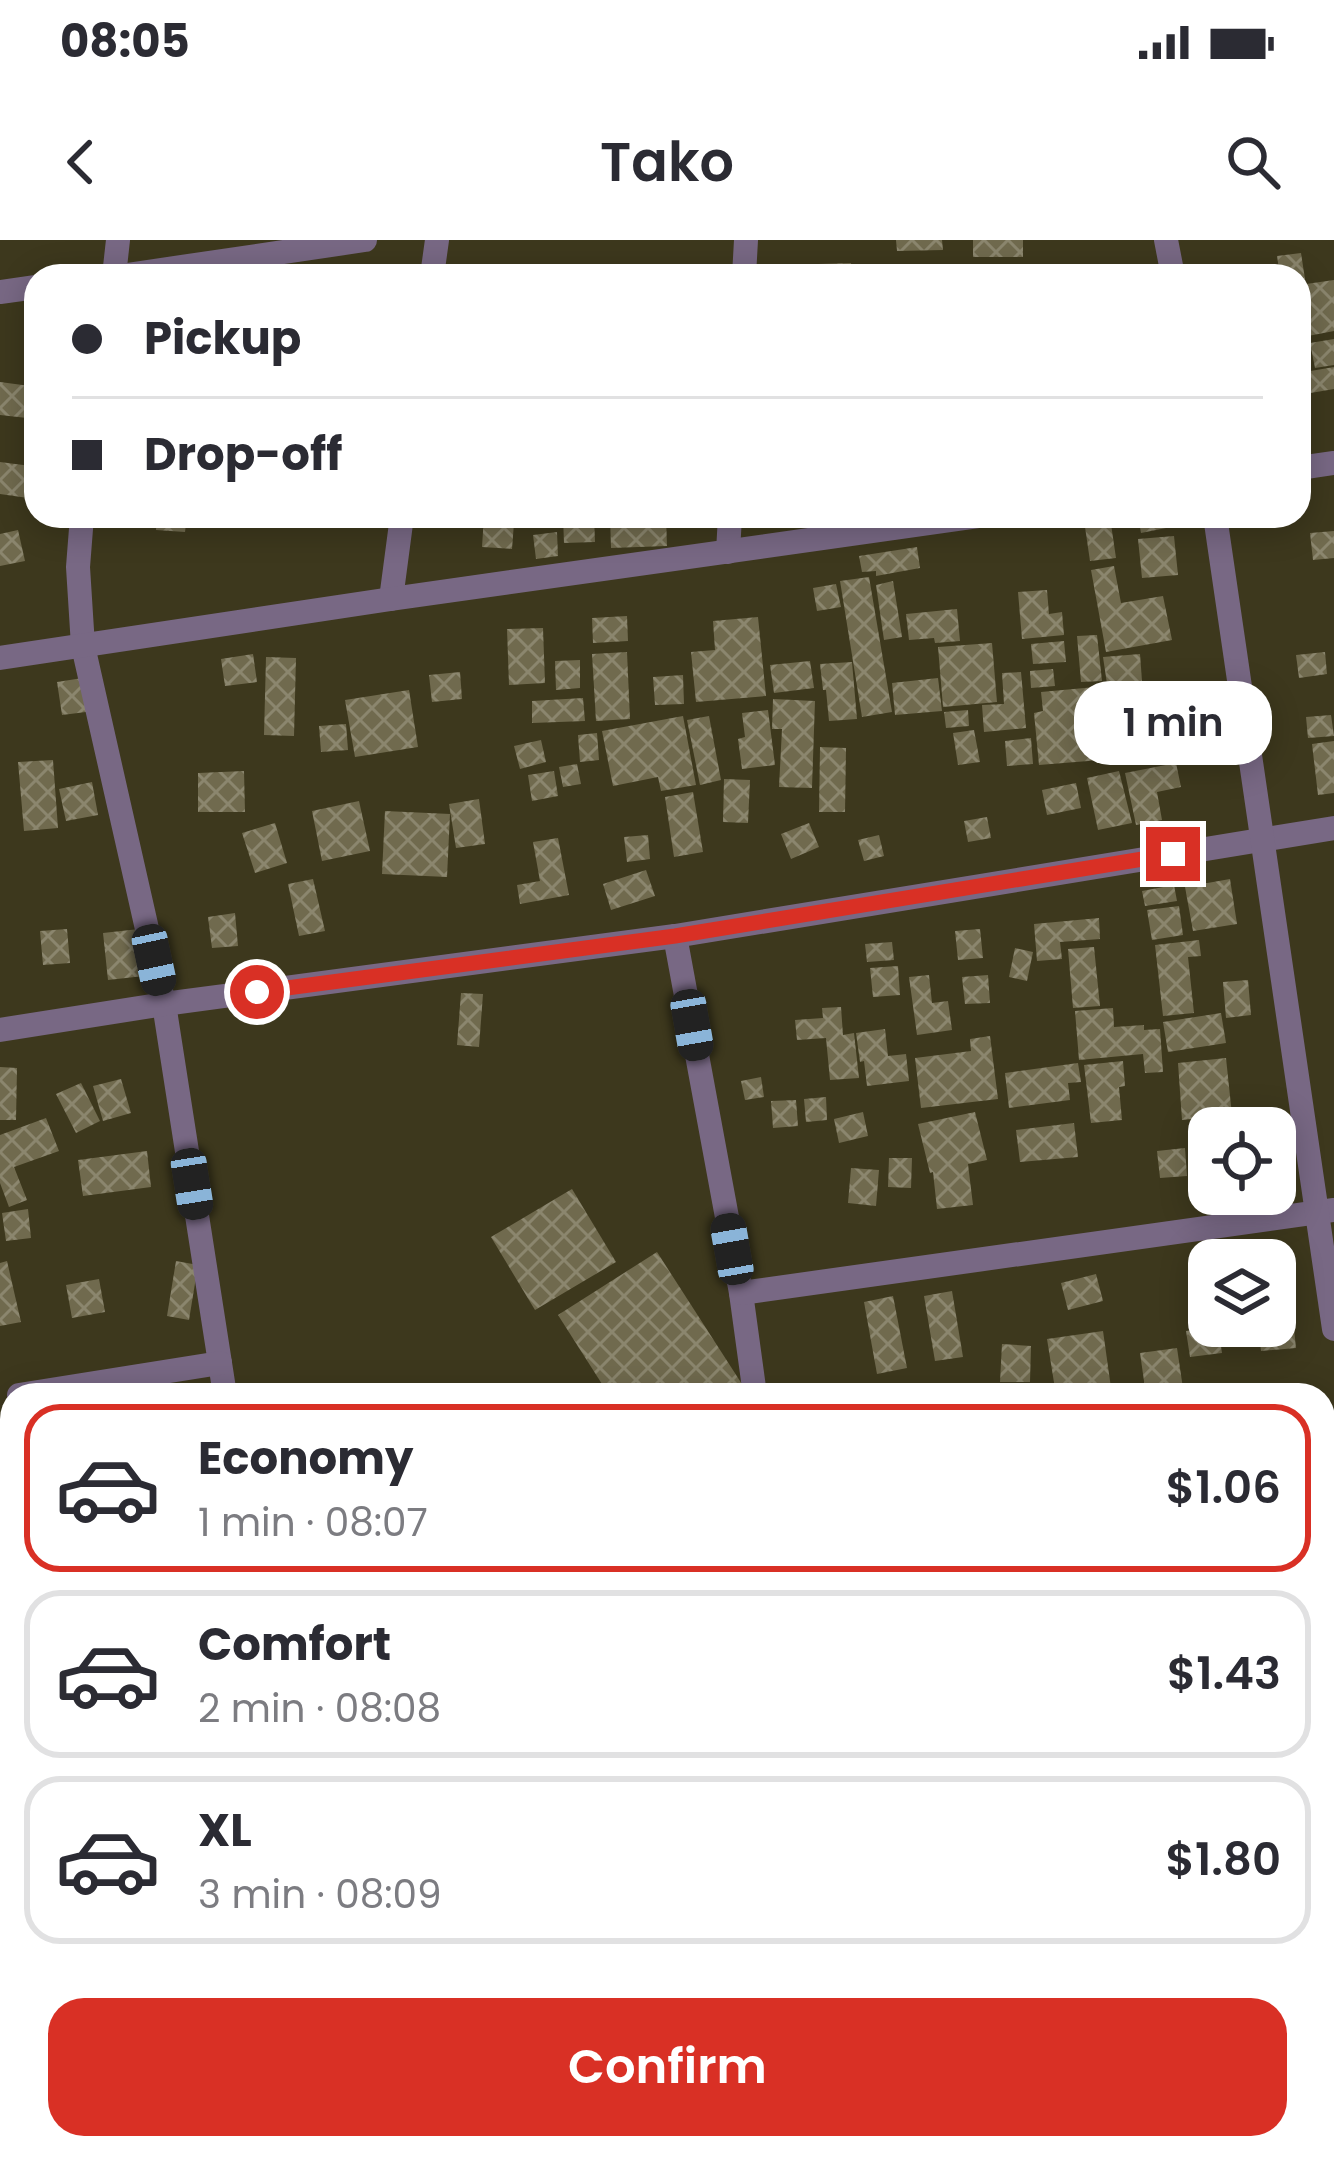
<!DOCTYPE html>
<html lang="en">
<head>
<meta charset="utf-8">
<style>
	:root { --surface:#fff; --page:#f2f2f3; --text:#2b2b33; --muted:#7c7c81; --line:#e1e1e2; --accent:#d93025 }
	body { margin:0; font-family:Poppins,sans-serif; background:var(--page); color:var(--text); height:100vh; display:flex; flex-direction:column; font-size:45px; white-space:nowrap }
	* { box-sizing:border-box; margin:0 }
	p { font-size:39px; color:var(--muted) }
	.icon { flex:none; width:66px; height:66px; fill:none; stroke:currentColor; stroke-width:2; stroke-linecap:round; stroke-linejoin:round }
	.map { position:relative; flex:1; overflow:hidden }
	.details { position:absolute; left:0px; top:1143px; width:1335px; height:777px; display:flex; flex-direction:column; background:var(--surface); border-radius:36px 36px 0 0; box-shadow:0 6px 30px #0003 }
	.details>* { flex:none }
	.top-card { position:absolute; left:24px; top:24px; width:1287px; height:264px; border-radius:36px; box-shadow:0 6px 30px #0003; display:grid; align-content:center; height:264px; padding:0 48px; background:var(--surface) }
	.buttons { position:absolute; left:1188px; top:867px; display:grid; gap:24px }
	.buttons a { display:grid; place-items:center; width:108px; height:108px; border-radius:24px; background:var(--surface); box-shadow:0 6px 30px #0003; font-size:60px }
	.end { position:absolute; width:54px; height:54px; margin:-27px; border:15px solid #d93025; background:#fff; box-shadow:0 0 0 6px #fff }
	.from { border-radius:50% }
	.bubble { position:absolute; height:84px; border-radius:36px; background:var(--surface); box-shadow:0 6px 30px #0003; font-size:39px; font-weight:600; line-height:84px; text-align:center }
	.car { position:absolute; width:36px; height:72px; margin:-36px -18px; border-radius:15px; box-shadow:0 0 9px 3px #0007; background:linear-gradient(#222 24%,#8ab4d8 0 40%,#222 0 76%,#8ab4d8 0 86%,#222 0) }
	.top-card b { display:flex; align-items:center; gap:42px; height:114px; font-size:45px }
	.top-card b+b { border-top:3px solid var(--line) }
	.top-card i { width:30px; height:30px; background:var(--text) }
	ul { padding:21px 0 0; list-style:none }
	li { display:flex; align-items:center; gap:36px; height:168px; margin:0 24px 18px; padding:0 24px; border:6px solid var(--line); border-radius:36px }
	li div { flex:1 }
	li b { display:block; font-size:45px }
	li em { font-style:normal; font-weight:600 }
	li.current { border-color:var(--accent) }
	li>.icon { width:108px; height:108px; stroke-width:1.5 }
	.primary-button { display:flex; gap:24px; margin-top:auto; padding:24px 48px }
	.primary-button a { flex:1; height:138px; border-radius:36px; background:var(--accent); color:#fff; font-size:48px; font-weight:600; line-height:138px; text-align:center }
	.status { display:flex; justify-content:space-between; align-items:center; height:84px; padding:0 60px; background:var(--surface); direction:ltr }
	.status svg { height:33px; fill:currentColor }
	header { display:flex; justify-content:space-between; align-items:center; height:156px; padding:0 48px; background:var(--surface); font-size:54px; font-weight:600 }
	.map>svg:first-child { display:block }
</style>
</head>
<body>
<div class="status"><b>08:05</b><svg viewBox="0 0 49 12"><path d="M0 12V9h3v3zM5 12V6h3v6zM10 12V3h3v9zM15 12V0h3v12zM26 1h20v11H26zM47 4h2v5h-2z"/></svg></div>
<header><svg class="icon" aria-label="back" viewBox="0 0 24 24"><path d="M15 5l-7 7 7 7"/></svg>Tako<svg class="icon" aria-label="search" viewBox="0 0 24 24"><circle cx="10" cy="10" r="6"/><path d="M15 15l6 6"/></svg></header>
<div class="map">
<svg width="1334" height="1919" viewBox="0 0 1334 1919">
	<defs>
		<pattern id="building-cross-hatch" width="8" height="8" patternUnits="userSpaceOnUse" patternTransform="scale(3)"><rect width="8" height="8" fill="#706a4e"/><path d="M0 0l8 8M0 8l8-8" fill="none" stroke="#8b866e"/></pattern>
	</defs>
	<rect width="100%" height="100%" fill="#3d381d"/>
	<g fill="url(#building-cross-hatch)">
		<path d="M896,0H942L943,10L897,11Z"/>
		<rect x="973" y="0" width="50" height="17"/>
		<path d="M1301,13L1305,39L1299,40V36H1280L1277,16Z"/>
		<path d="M851,23L852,36H818V24Z"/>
		<path d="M968,27L1025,28V36H968Z"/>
		<path d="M1334,40V91L1308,96L1303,67L1299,68V45Z"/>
		<path d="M1334,99V125L1315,128L1310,103Z"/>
		<path d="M1334,127V149L1299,155V133Z"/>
		<path d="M0,142L30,146L27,178L0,175Z"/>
		<path d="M0,222L31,226L28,258L0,254Z"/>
		<path d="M157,276H187L185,292L156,290Z"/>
		<path d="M484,276H553V282L514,283L512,309L482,307Z"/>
		<path d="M563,276H594L595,302L564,303Z"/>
		<path d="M610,276H666L667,306L611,308Z"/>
		<path d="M1138,276H1164L1166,288L1141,293Z"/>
		<path d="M1111,284L1116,318L1090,321L1085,287Z"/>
		<path d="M18,290L25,321L0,326V294Z"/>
		<path d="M1334,291V318L1313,320L1310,293Z"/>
		<path d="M557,292L558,316L536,319L533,295Z"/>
		<path d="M1174,296L1178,335L1142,338L1138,299Z"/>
		<path d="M917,307L920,328L876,336V331L862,332L859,316Z"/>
		<path d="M1114,326L1121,363L1163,356L1172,400L1106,412L1091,330Z"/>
		<path d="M869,337L892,472L862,477L840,341Z"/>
		<path d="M893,341L902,397L884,400L876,345Z"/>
		<path d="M836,344L841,367L817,371L813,348Z"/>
		<path d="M1047,350L1049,374L1062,372L1064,395L1022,399L1018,352Z"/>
		<path d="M957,369L960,401L935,403L934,398L909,400L906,374Z"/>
		<path d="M627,376L628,401L593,403L592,378Z"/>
		<path d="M758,377L766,456L696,462L691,412L715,410L713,381Z"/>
		<path d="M543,388L545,443L509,445L507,389Z"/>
		<path d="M1097,395L1102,441L1081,442L1077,396Z"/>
		<path d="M1064,401L1066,422L1033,424L1031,404Z"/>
		<path d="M992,403L997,462L943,467L938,407Z"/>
		<path d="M627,412L630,479L596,481L592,414Z"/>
		<path d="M1325,412L1327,434L1299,438L1296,415Z"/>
		<path d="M253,414L257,442L225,446L221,419Z"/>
		<path d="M1140,414L1142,441L1107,444L1103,417Z"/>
		<path d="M266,417L296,418L294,496L264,495Z"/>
		<path d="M580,420V448L556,450L555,421Z"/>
		<path d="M810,421L814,448L774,453L770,425Z"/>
		<path d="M852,422L857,479L829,481L826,450H823L820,424Z"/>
		<path d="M1053,429L1055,446L1031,448L1030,431Z"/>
		<path d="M460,432L462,459L432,462L429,435Z"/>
		<path d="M1021,432L1026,488L984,492L982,465L1004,464L1002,433Z"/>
		<path d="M683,435L684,464L655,465L653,437Z"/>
		<path d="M89,437L94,471L62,475L57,442Z"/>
		<path d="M938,438L942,471L895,475L892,443Z"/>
		<path d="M1106,446L1113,519L1039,525L1034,473L1043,471L1041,452Z"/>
		<path d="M409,450L418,507L355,517L345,460Z"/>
		<path d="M1192,451L1195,479L1169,481L1166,453Z"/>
		<path d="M583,458L585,481L532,483V461Z"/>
		<path d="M773,459L815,461L812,548L779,547L782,489H772Z"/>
		<path d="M768,470L775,525L742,529L738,499L745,497L742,473Z"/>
		<path d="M968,470L969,486L946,488L944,472Z"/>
		<path d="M1331,475L1334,496L1308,498L1306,477Z"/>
		<path d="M683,476L696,545L661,551L658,537L613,546L602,491Z"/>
		<path d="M709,476L721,540L700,545L687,480Z"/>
		<path d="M346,484L348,510L321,512L319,486Z"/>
		<path d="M974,490L980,522L958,525L953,493Z"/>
		<path d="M597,493L599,520L580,522L578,495Z"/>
		<path d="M1031,498L1033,524L1007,526L1005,501Z"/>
		<path d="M541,500L546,522L520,529L514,506Z"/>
		<path d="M1334,501V553L1318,555L1312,504Z"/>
		<path d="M1160,503L1161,521L1122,524L1120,507Z"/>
		<path d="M820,507L846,508L845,572H819Z"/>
		<path d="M53,520L58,588L24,591L18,522Z"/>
		<path d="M1176,523L1181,547L1157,552L1162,580L1136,585L1125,533Z"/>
		<path d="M577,524L581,544L563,547L559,527Z"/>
		<path d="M244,531L245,572H198V533Z"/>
		<path d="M554,531L558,556L532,561L528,535Z"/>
		<path d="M1119,531L1132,583L1098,590L1087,538Z"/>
		<path d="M724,539L750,540L748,583L723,582Z"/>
		<path d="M92,542L98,575L66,581L59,549Z"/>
		<path d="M1076,543L1081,568L1047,575L1042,550Z"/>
		<path d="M693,552L703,612L674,617L665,557Z"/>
		<path d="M479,559L485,604L456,608L449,564Z"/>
		<path d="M359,561L370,611L322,621L312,571Z"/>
		<path d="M385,571L450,574L447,637L382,634Z"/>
		<path d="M987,577L991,598L968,602L964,581Z"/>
		<path d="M275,583L287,623L255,633L242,593Z"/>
		<path d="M809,583L819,607L791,619L781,594Z"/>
		<path d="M648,595L650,619L627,622L624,597Z"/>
		<path d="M879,595L884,616L864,621L858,600Z"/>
		<path d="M558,598L569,655L520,664L517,645L540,641L533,602Z"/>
		<path d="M646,630L655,656L611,670L603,644Z"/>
		<path d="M313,639L325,691L299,696L288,644Z"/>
		<path d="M1230,639L1237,684L1193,691L1185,647Z"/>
		<path d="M1174,645L1177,661L1145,666L1142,651Z"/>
		<path d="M1179,666L1183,695L1152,700L1147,670Z"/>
		<path d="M235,673L238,706L212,708L208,677Z"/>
		<path d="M1099,678L1100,699L1060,702L1062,719L1037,721L1034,684Z"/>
		<path d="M148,688L153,735L108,740L103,693Z"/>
		<path d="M67,689L70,723L43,725L40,691Z"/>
		<path d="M980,689L983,718L958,720L955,691Z"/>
		<path d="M1199,700L1201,716L1188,717L1194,773L1163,776L1155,705Z"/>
		<path d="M892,702L894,720L867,722L865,704Z"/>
		<path d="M1094,707L1100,766L1073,768L1068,709Z"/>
		<path d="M1015,708L1033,712L1027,741L1009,737Z"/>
		<path d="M898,726L900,755L873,757L870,728Z"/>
		<path d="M929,735L932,763L948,761L952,790L917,795L909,737Z"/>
		<path d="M988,735L990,763L965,764L962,737Z"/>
		<path d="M1248,740L1251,775L1226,778L1223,742Z"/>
		<path d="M461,753L483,754L479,807L457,805Z"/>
		<path d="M841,767L843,795L854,793L859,838L830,840L826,798L797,800L795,780L823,778L822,768Z"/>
		<path d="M1113,768L1114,787L1144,785V790L1160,789L1163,832L1145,833L1143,814L1079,820L1075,771Z"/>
		<path d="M1221,773L1226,803L1168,812L1163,782Z"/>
		<path d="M885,789L888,816L906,814L909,841L867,846L864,821L860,822L856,793Z"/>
		<path d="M990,796L998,859L921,868L915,818L971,811L970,799Z"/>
		<path d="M1226,818L1232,875L1182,880L1178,823Z"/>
		<path d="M1123,821L1125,846L1119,847L1122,880L1091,883L1084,825Z"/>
		<path d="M1078,823L1081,842L1068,843L1070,860L1009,868L1005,833Z"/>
		<path d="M0,827L17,828L16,880H0Z"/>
		<path d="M761,837L764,857L745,860L741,841Z"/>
		<path d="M121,839L131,873L103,881L93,846Z"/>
		<path d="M81,843L100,881L76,893L56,854Z"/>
		<path d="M826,857L827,880L806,882L804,859Z"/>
		<path d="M796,860L798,886L773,888L771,861Z"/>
		<path d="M863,872L868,896L839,903L834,879Z"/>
		<path d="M975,872L987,920L968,924L973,965L937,969L933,932L930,933L918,884Z"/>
		<path d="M46,878L59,911L14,927L27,960L9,967L0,943V895Z"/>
		<path d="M1074,883L1078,917L1020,922L1016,890Z"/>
		<path d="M1185,908L1187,936L1160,938L1157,911Z"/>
		<path d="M147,911L151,947L83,956L78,920Z"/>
		<path d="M889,918H912L911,948L888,947Z"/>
		<path d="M851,928L879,930L876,966L848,963Z"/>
		<path d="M572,949L616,1022L535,1070L491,997Z"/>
		<path d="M28,969L31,998L6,1001L2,973Z"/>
		<path d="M657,1012L749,1155H609L558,1075Z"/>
		<path d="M7,1021L21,1082L0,1086V1023Z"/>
		<path d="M176,1021L198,1025L189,1080L167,1076Z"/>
		<path d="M1096,1034L1103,1061L1068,1070L1061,1043Z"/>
		<path d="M99,1039L105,1072L72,1078L66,1045Z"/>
		<path d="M952,1051L963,1117L935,1121L924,1056Z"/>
		<path d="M893,1056L907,1128L877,1134L864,1062Z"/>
		<path d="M1293,1079L1296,1108L1261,1111L1258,1086H1275V1081Z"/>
		<path d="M1218,1086L1222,1113L1190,1117L1186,1091Z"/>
		<path d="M1103,1091L1112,1155H1056L1047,1099Z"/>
		<path d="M1002,1104L1031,1106L1030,1142H1000Z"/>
		<path d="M1177,1108L1184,1155H1146L1140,1113Z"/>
		<path d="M0,1309H12V1343H9V1384H0Z"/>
		<path d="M1323,1523H1334V1581L1323,1582Z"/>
		<path d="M1334,1742V1818L1324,1819L1323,1743Z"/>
		<path d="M668,1908H720L721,1919H668Z"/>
	</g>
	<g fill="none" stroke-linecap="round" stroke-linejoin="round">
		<g stroke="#786884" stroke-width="24">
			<path d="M114,36L118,0"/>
			<path d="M120,36L365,0"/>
			<path d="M432,36L437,0"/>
			<path d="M744,36L746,0"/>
			<path d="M0,52L36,47"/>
			<path d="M1299,228L1334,223"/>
			<path d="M82,276L78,327L83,406L164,764L225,1155"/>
			<path d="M728,312L730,276"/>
			<path d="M391,359L402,276"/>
			<path d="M0,418L391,359L978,276"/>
			<path d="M675,696L741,1053L755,1155"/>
			<path d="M0,790L164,764L675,696L1334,588"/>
			<path d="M741,1053L1334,970"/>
			<path d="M19,1155L220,1123"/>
			<path d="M1323,1341L1334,1339"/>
			<path d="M0,1541L12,1539"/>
			<path d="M1323,1698L1334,1697"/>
			<path d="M0,1900L12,1898"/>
			<path d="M336,1908L338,1919"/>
		</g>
		<g stroke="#786884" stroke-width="24">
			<path d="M1166,0L1173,36"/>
			<path d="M1215,276L1334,1089"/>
		</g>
	</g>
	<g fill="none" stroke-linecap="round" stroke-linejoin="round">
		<path stroke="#d93025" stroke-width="15" d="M257,752L675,696L1173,614"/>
	</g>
</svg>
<div class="buttons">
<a><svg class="icon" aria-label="locate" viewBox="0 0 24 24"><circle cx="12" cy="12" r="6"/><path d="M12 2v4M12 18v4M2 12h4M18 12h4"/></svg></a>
<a><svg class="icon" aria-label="layers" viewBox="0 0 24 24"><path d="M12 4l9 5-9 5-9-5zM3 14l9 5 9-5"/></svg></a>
</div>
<i class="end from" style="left:257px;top:752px"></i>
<i class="end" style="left:1173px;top:614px"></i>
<div class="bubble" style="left:1074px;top:441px;width:198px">1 min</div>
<i class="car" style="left:154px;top:720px;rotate:168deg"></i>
<i class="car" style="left:692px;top:785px;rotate:170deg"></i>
<i class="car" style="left:192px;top:944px;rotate:171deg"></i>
<i class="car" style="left:732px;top:1009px;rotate:350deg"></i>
<div class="top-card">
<b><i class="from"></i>Pickup</b>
<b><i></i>Drop-off</b>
</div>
<section class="details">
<ul>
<li class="current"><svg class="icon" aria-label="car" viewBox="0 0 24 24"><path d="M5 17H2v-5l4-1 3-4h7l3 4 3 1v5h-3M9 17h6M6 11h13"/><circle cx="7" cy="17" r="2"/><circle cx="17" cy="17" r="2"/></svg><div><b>Economy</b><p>1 min · 08:07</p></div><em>$1.06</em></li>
<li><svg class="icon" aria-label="car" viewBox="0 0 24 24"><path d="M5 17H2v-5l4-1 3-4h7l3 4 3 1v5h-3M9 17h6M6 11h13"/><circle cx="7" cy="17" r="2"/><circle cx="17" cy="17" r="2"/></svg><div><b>Comfort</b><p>2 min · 08:08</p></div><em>$1.43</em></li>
<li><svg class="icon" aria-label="car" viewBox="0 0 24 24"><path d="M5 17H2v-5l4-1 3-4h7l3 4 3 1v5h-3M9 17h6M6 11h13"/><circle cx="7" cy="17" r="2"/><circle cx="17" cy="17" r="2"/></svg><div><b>XL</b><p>3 min · 08:09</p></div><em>$1.80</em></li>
</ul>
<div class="primary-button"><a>Confirm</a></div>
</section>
</div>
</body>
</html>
